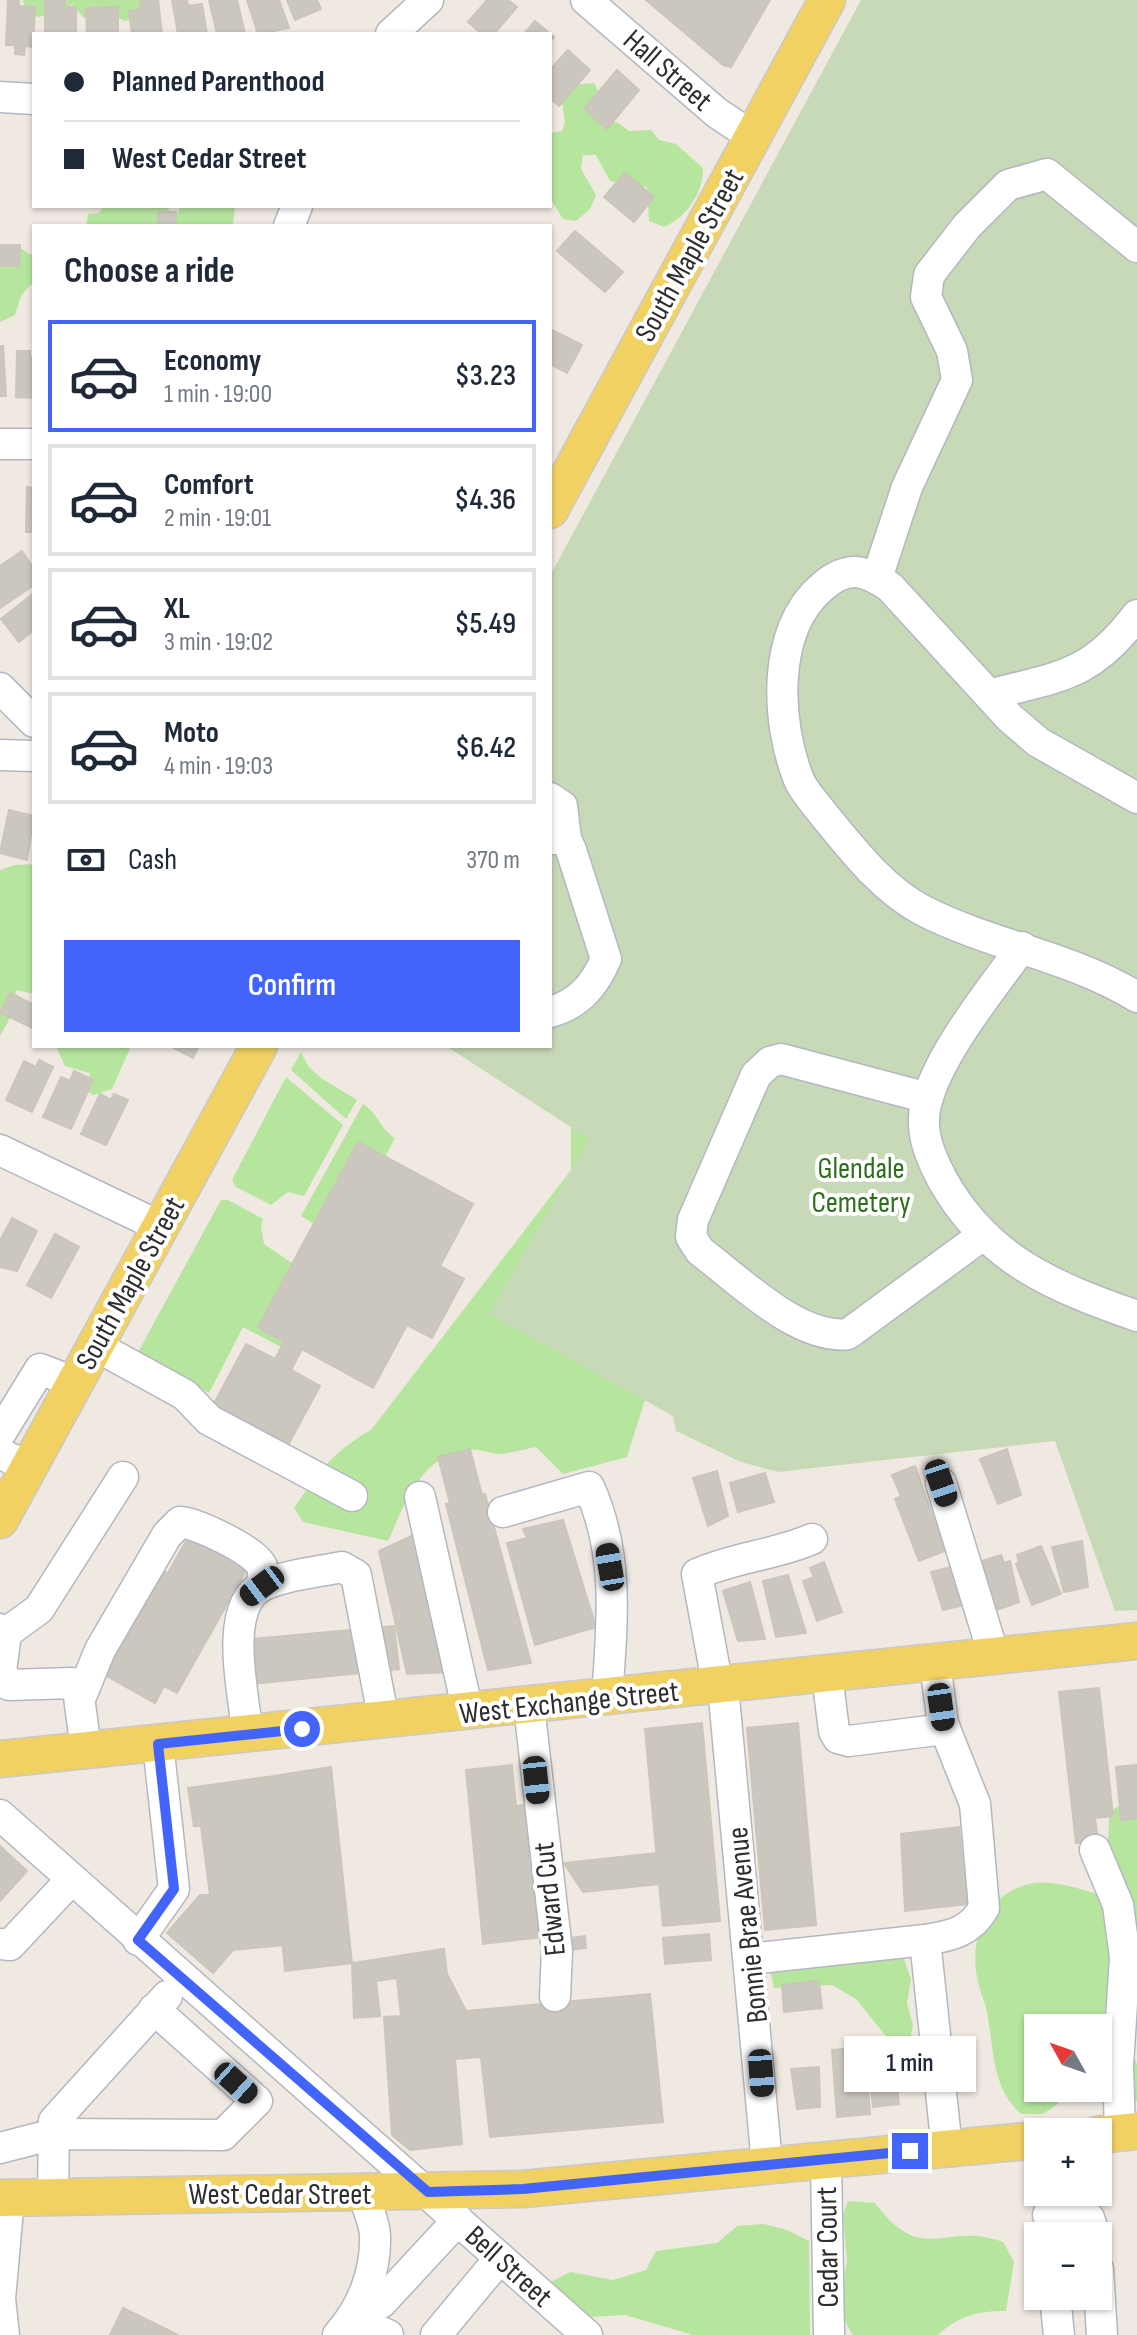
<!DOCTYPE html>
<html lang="en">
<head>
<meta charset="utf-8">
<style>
	:root { --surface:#fff; --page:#f6f6f7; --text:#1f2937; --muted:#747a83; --line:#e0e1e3; --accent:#4264fb }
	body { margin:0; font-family:"Sofia Sans Condensed",sans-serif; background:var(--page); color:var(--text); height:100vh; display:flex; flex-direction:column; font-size:30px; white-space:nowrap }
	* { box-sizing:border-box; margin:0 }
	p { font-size:26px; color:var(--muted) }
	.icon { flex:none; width:44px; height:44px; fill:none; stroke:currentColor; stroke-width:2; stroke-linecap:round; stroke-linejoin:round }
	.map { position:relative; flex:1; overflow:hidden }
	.panel { position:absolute; left:32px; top:224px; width:520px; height:824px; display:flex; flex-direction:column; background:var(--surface); border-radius:0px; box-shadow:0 2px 6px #0004 }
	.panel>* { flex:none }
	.hud { position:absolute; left:32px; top:32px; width:520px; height:176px; border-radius:0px; box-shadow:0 2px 6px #0004; display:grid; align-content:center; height:176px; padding:0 32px; background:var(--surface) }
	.needle { width:52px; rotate:310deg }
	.buttons { position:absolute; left:1024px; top:2014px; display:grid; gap:16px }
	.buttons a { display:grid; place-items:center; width:88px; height:88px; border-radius:0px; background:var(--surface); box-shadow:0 2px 6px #0004; font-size:40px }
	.end { position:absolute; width:36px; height:36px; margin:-18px; border:10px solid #4264fb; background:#fff; box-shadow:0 0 0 4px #fff }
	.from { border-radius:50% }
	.bubble { position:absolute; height:56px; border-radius:0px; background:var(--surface); box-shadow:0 2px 6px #0004; font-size:26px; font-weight:600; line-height:56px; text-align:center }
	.car { position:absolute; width:24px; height:48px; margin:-24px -12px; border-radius:10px; box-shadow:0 0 6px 2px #0007; background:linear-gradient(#222 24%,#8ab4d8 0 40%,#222 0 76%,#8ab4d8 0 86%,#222 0) }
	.hud b { display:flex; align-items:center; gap:28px; height:76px; font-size:30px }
	.hud b+b { border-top:2px solid var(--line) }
	.hud i { width:20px; height:20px; background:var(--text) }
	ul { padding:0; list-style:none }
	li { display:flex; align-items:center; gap:24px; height:112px; margin:0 16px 12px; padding:0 16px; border:4px solid var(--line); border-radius:0px }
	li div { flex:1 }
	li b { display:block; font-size:30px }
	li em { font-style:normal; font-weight:600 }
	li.active { border-color:var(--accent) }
	li>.icon { width:72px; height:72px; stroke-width:1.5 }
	h2 { padding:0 32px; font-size:36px; line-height:96px }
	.pay { display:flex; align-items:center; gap:20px; height:88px; padding:0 32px; font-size:30px }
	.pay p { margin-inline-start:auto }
	.cta { display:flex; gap:16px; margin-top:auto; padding:16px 32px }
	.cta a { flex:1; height:92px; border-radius:0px; background:var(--accent); color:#fff; font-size:32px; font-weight:600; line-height:92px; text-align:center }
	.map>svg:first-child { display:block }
</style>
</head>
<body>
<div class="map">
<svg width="1137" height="2335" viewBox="0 0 1137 2335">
	<rect width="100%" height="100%" fill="#efe9e1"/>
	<g fill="#b6e59e">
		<path d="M23,0H147L142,17L125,21L106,12L84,18L72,5L39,17L26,11Z"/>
		<path d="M594,83L600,95V118L618,123L629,131L651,130L659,140L676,144L703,168C704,192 686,218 664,227L649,221L647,187L610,181L596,155H583L581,169L596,195L590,209L576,221L563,219L550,198V133L562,131L565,122L561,94L569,85Z"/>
		<path d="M104,206H166L169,209L170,226H86L88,214L99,213Z"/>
		<path d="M181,206H235L233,226H171Z"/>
		<path d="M16,245L31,255L34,248V286L31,284L21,296L15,315L0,322V247Z"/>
		<path d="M34,864V994L16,990L14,1011L0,1036V870L15,865Z"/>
		<path d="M56,1046H131L112,1089L93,1095L86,1090L90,1073L65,1066Z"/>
		<path d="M301,1052L308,1066L321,1078L357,1100L346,1119L291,1070Z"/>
		<path d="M584,1066L648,1390L627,1457L563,1474L536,1447C524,1449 510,1454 498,1454C488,1453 477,1448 467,1450C420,1457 406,1502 388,1541L303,1522L294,1508C319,1472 332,1452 371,1430L571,1170V1127Z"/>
		<path d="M286,1077L343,1125L304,1196L288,1192L271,1205L236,1187L232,1180Z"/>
		<path d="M363,1104C378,1113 380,1129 395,1138L385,1157L358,1142L314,1224L301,1216Z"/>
		<path d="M221,1200H228L263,1219L261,1226L264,1244L292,1263L258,1327L284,1342L281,1347L243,1327L209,1393L137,1354Z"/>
		<path d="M1137,1801V2011L1134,2009L1129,2042L1137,2065V2101L1108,2096L1093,2088H1098V2028H1038V2088H1056L1058,2104L1043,2114H1021C991,2087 994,2048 987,2012C984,1998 977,1985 976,1970C971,1930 992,1890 1034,1883C1059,1880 1083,1891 1106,1896L1109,1819L1115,1808Z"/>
		<path d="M894,1958L904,1959L911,1979L907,2003L913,2026L905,2060L856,1999L832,1985L774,1988L770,1969Z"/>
		<path d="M848,2201L875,2203C923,2268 946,2220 1003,2242L1014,2262L1006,2311C978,2311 958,2316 938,2335H853L838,2310L847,2261L843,2215Z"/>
		<path d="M764,2224L787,2230L809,2241L810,2335H693L625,2315L591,2317L562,2300L551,2282L570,2272L613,2280L646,2270L656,2251L717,2243L737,2226Z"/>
	</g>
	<path fill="#c8d9b8" d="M861,0H1137V1610L1115,1611L1055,1441L778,1472L741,1462L676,1431L673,1416L489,1314L589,1139L446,1046H550V576Z"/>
	<g fill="#cbc7bf" stroke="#cbc5ba" stroke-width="2">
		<path d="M8,0H19V6L35,7L33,47L25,46L24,55L15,54V45H6Z"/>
		<path d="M45,0H65V7H76V34H45Z"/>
		<path d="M158,0L162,34H132L129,11L141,9L140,1Z"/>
		<path d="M172,0H187L188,6L202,4L207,34H178Z"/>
		<path d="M209,0H237L245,34H217Z"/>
		<path d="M247,0H279L289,28L258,34Z"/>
		<path d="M287,0H317L321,9L295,20Z"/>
		<path d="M487,0H508L517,7L494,34H482L468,22Z"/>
		<path d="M646,0H770L731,67L723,65Z"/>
		<path d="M118,7V34H87L86,8Z"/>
		<path d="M535,21L554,37L550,42V34H524Z"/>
		<path d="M568,50L590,70L559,106L550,98V70Z"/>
		<path d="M617,70L639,90L607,129L584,109Z"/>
		<path d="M625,173L654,197L634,222L604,197Z"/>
		<path d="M158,212H176L175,226H158Z"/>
		<path d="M575,231L623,272L605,292L557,251Z"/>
		<path d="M0,245H20L19,266H0Z"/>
		<path d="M550,329L582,345L567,373L550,364Z"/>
		<path d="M0,346H3L6,396H0Z"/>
		<path d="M17,351H30V357H34V398L16,397Z"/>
		<path d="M27,487L34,488V532H26Z"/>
		<path d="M22,551L34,569V585L0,608V566Z"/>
		<path d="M34,593V630L19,642L1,619Z"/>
		<path d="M9,810L34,816L27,860L0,853Z"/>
		<path d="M10,993L26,1001L16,1020L0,1013Z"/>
		<path d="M26,1001L34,1005V1029L16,1020Z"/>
		<path d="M170,1046H199L193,1058Z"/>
		<path d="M39,1060L53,1067L32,1112L6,1100L24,1061L36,1067Z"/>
		<path d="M74,1071L93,1080L71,1129L43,1117L61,1077L70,1081Z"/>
		<path d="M100,1094L111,1100L114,1094L128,1100L106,1145L81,1134Z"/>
		<path d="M358,1142L473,1204L440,1266L464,1279L432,1338L407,1325L373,1388L302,1349L291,1370L320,1386L286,1449L211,1409L246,1344L275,1359L284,1342L258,1327Z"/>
		<path d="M12,1218L37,1231L17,1271L0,1267V1241Z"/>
		<path d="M55,1234L79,1247L51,1298L27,1285Z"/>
		<path d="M470,1449L482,1495L485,1494L531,1663L488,1670L446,1504L450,1503L438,1457Z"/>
		<path d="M1007,1449L1021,1495L998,1504L980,1459Z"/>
		<path d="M915,1466L945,1551L919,1561L895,1499L901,1496L892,1475Z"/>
		<path d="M717,1471L728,1516L708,1526L693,1478Z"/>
		<path d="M765,1473L774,1502L738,1512L730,1483Z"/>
		<path d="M563,1520L596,1627L535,1645L507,1543L527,1538L523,1529Z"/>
		<path d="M190,1534L248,1567L177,1693L164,1686L155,1703L100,1672L159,1568L168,1573Z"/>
		<path d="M416,1534L450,1672L407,1674L379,1551Z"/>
		<path d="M1082,1541L1088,1587L1064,1592L1052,1547Z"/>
		<path d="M1041,1546L1061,1594L1032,1605L1016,1564L1019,1562L1017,1555Z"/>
		<path d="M1001,1555L1004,1563L1010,1561L1019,1602L994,1611L979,1562Z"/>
		<path d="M824,1562L842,1612L817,1621L803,1581L814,1577L810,1568Z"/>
		<path d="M955,1566L964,1605L943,1610L931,1572Z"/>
		<path d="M788,1575L806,1633L776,1637L763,1581Z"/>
		<path d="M750,1582L765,1639L738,1641L723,1591Z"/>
		<path d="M394,1626L399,1669L232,1686L229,1641Z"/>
		<path d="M1099,1688L1113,1816L1095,1818L1098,1840L1076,1843L1059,1692Z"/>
		<path d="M702,1723L720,1921L663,1926L645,1729Z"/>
		<path d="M798,1723L816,1925L765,1930L747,1728Z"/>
		<path d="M512,1765L516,1806L532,1804L543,1937L483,1944L466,1770Z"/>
		<path d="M1137,1765V1818L1121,1820L1116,1767Z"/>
		<path d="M331,1767L352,1963L285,1971L267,1777Z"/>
		<path d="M267,1777L283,1945L233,1950L213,1973L167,1933L200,1895H210L201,1826H194L188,1788Z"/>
		<path d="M959,1827L967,1904L905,1911L901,1834Z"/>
		<path d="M0,1846L27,1871L0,1901Z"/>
		<path d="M656,1853L659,1884L583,1892L564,1863Z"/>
		<path d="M709,1934L711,1960L665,1964L663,1938Z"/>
		<path d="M585,1936L586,1948L570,1950L568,1938Z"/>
		<path d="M444,1949L447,1974L466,2011L469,2058L455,2059L462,2144L410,2150L392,2135L384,2017L401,2016L397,1978L376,1981L380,2016L354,2018L352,1963Z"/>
		<path d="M814,1981L819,1983L822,2008L784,2012L782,1985Z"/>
		<path d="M650,1994L663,2122L490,2137L481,2057L469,2058L466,2011Z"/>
		<path d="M865,2047L870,2114L837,2117L832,2050Z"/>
		<path d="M895,2064L899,2104L873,2107L869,2067Z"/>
		<path d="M819,2067L820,2107L797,2109L791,2069Z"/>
		<path d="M123,2308L178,2335H110Z"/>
	</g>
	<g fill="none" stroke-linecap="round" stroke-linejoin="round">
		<defs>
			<g id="minor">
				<path d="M586,0L717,113L753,137"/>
				<path d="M391,34L428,0"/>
				<path d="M0,97L34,99"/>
				<path d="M289,226L297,206"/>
				<path d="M0,444H34"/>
				<path d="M877,578L907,487L957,380L952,351L926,297L929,275L967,226L1008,185L1047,174L1137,247"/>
				<path d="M0,688L34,722"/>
				<path d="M989,695C1060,676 1090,677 1137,615"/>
				<path d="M0,755L34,756"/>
				<path d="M550,798L562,806L566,839"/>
				<path d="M1137,798L1038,742L1010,718L890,587C864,569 847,565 822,587C771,630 776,723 799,780C804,792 816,804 824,815C852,849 884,891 924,911C993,946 1070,956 1137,997"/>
				<path d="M550,839H566L571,850L606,959C594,986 579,1004 550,1012"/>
				<path d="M1022,947C991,990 939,1053 926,1104C919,1131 930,1156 942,1179C987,1260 1054,1287 1137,1316"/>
				<path d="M928,1098L781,1059L770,1062L756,1075L693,1220L691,1237L700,1251C739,1280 798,1340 848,1334L983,1235"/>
				<path d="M0,1150L161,1227"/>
				<path d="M96,1346L185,1395L209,1420L352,1496"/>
				<path d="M0,1434L40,1369L76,1383"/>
				<path d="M0,1453L29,1468"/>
				<path d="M941,1483L994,1656"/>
				<path d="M420,1497L468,1712"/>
				<path d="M503,1512L589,1487C620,1555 612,1625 607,1698"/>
				<path d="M0,1629L6,1633L1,1671L9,1685L72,1683L78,1689L86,1750"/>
				<path d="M6,1633L39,1609L123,1477"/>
				<path d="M935,1663L943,1724L975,1804L984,1908C970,1932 951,1936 925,1940L947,2149"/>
				<path d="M827,1675L834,1731L838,1738L849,1741L945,1729"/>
				<path d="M723,1686L767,2164"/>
				<path d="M718,1687L697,1574C735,1557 775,1555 812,1539"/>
				<path d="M82,1694L100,1650L167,1535L180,1522C196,1523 257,1551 262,1567C264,1572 262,1581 262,1586"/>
				<path d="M529,1706L557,1951L555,1996"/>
				<path d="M248,1735C244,1697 222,1607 262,1586C285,1575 317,1572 342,1567L356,1575L384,1721"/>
				<path d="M0,1815L587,2335"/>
				<path d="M1095,1850L1118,1905L1125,1957L1118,2065L1120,2133"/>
				<path d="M138,1940L174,1889L158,1744"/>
				<path d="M0,1944L10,1945L70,1881"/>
				<path d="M750,1959L925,1940"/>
				<path d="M0,2148L54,2134L223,2135L257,2101L154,2009"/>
				<path d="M826,2160L829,2335"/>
				<path d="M53,2197L54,2121L167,1996"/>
				<path d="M1048,2215L1081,2213L1089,2218L1095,2236"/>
				<path d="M1098,2269L1102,2335"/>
				<path d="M1055,2296L1059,2335"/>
				<path d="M354,2318L381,2303L458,2220"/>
				<path d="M352,2319L388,2335"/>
				<path d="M4,2335L0,2299L9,2198"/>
				<path d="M338,2335C362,2308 376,2273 375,2236C375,2223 367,2207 363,2193"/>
				<path d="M436,2335L500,2258"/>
			</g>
			<g id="major">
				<path d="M550,510L827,0"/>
				<path d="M0,1520L259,1046"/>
				<path d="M0,1759L1137,1641"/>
				<path d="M1098,2135L1137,2131"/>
				<path d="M0,2198L523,2189L1038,2140"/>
			</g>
		</defs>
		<use href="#minor" stroke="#b4b7c1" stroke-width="33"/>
		<use href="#major" stroke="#c9c9c9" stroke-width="39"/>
		<use href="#minor" stroke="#fff" stroke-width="30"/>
		<use href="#major" stroke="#f2d163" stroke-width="36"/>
	</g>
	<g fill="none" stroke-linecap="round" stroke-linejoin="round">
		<path stroke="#4264fb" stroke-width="10" d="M302,1729L158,1744L174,1889L138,1940L428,2192L523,2189L910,2151"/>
	</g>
	<g text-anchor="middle" stroke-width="8" stroke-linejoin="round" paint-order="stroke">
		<g font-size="30" fill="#2e2e2e" stroke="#fff">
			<text transform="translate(668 70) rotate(41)" y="10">Hall Street</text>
			<text transform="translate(689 255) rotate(-61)" y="10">South Maple Street</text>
			<text transform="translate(130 1283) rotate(-61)" y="10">South Maple Street</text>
			<text transform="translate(569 1702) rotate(-6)" y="10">West Exchange Street</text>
			<text transform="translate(549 1899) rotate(-96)" y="10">Edward Cut</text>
			<text transform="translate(747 1925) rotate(-96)" y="10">Bonnie Brae Avenue</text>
			<text x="280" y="2204">West Cedar Street</text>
			<text transform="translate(827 2247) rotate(-91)" y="10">Cedar Court</text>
			<text transform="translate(509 2266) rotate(42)" y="10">Bell Street</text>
		</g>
		<g font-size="30" fill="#2c6e1b" stroke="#fff">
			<text x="861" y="1178">Glendale<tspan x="861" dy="34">Cemetery</tspan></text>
		</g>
	</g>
</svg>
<div class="buttons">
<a><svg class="needle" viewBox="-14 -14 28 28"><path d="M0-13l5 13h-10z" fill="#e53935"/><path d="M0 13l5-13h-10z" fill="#747a83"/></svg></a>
<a>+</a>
<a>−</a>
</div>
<i class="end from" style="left:302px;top:1729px"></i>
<i class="end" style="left:910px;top:2151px"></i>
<div class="bubble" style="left:844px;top:2036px;width:132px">1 min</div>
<i class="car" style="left:941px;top:1483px;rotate:161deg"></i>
<i class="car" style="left:610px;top:1567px;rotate:350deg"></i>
<i class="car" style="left:262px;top:1586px;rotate:233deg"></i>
<i class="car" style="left:941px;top:1707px;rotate:172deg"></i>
<i class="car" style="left:536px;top:1780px;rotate:174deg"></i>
<i class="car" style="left:761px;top:2073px;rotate:176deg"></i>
<i class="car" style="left:236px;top:2083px;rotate:132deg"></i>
<div class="hud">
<b><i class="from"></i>Planned Parenthood</b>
<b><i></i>West Cedar Street</b>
</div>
<section class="panel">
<h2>Choose a ride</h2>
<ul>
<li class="active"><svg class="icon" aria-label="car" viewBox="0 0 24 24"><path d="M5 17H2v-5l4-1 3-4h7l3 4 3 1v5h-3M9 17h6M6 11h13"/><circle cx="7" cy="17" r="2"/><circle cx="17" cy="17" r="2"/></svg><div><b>Economy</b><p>1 min · 19:00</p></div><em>$3.23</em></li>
<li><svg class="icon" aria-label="car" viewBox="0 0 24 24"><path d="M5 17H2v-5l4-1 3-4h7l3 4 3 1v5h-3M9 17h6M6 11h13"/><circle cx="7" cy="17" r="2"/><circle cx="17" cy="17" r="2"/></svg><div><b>Comfort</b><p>2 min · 19:01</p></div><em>$4.36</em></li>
<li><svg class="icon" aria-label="car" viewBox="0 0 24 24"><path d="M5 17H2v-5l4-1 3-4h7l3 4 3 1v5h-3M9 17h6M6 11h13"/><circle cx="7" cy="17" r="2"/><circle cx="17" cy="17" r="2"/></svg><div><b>XL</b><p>3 min · 19:02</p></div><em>$5.49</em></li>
<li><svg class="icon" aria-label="car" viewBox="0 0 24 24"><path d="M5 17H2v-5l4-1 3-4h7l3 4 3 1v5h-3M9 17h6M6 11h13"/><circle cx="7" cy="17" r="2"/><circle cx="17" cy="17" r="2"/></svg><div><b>Moto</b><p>4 min · 19:03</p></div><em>$6.42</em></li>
</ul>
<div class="pay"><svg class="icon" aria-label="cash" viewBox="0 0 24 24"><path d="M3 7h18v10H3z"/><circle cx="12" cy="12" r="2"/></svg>Cash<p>370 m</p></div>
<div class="cta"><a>Confirm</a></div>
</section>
</div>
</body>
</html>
